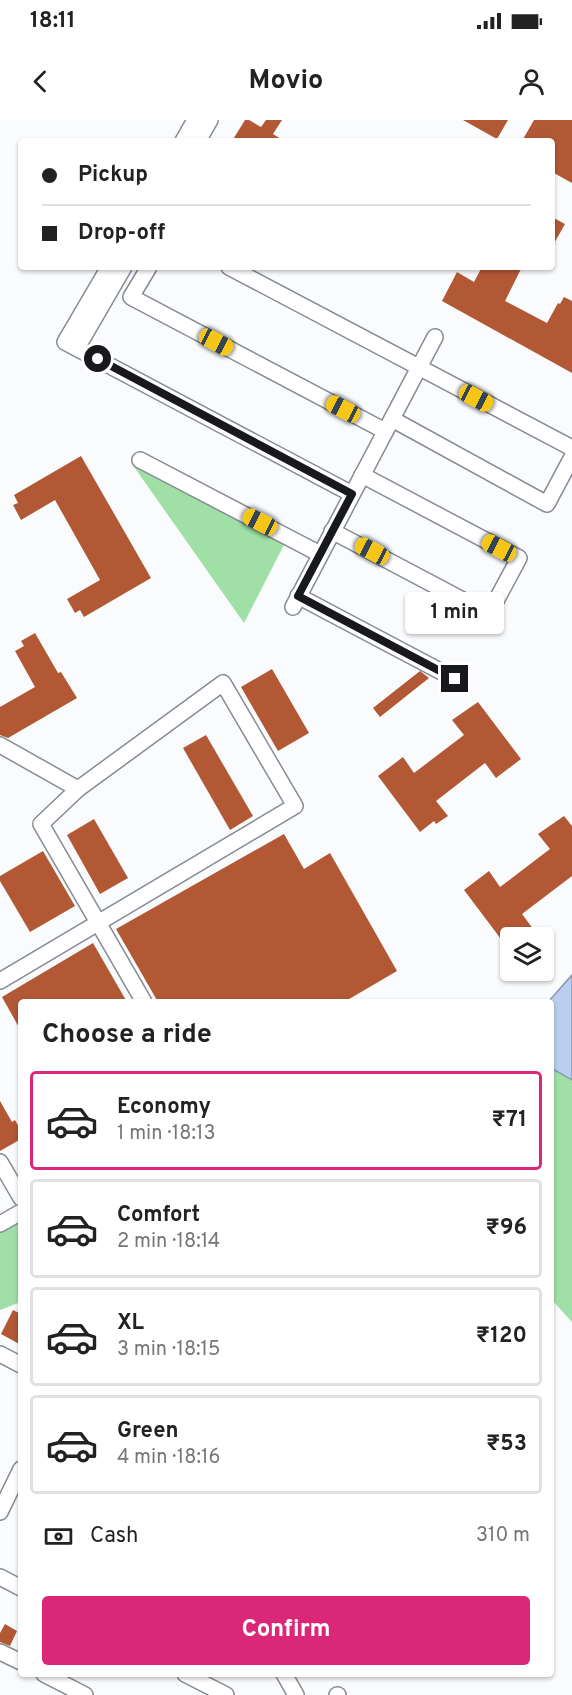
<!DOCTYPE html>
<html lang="en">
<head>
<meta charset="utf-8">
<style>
	:root { --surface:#fff; --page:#f6f6f6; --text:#222; --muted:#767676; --line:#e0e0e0; --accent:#db2777 }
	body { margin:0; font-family:Overpass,sans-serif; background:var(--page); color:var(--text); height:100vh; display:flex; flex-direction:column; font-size:22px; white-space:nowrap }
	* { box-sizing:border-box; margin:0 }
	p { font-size:20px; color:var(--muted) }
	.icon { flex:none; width:33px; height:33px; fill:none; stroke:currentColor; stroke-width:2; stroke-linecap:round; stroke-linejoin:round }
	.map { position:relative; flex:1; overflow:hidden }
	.panel { position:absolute; left:18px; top:879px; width:536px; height:678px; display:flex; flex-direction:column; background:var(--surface); border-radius:6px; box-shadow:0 2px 4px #0004 }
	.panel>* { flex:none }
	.banner { position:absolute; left:18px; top:18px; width:537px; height:132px; border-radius:6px; box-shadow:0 2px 4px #0004; display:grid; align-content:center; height:132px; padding:0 24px; background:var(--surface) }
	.controls { position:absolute; left:500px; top:807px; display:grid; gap:12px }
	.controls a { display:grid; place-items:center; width:54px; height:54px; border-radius:6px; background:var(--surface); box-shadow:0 2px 4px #0004; font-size:30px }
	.end { position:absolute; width:27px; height:27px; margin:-14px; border:8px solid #17191d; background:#fff; box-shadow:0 0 0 3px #fff }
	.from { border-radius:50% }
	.bubble { position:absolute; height:42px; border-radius:6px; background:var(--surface); box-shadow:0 2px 4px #0004; font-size:20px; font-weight:700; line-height:42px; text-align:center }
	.car { position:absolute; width:18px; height:36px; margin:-18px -9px; border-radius:8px; box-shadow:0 0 4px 2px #0007; background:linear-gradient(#f5c518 24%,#345 0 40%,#f5c518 0 76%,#345 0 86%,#f5c518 0) }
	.banner b { display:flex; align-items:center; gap:21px; height:57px; font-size:22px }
	.banner b+b { border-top:2px solid var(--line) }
	.banner i { width:15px; height:15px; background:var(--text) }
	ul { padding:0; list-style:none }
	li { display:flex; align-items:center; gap:18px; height:99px; margin:0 12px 9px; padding:0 12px; border:3px solid var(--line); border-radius:6px }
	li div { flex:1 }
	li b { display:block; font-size:22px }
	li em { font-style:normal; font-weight:700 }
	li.selected { border-color:var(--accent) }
	li>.icon { width:54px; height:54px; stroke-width:1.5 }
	h2 { padding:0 24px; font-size:27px; line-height:72px }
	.pay { display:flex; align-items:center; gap:15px; height:66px; padding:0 24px; font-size:22px }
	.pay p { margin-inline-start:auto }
	.button { display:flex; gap:12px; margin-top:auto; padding:12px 24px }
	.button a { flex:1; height:69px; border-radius:6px; background:var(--accent); color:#fff; font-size:24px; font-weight:700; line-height:69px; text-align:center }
	.status { display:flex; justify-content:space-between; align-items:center; height:42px; padding:0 30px; background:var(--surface); direction:ltr }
	.status svg { height:16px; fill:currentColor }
	header { display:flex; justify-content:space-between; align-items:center; height:78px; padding:0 24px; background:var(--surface); font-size:27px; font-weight:700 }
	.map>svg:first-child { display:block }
</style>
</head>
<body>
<div class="status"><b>18:11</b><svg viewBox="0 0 49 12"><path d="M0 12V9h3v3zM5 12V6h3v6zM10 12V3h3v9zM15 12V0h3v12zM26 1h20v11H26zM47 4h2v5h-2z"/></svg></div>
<header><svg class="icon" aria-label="back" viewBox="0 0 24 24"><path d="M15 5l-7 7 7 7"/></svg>Movio<svg class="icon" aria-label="person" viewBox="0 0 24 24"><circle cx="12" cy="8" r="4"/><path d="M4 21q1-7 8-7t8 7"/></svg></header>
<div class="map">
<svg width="572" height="1575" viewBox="0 0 572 1575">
	<rect width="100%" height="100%" fill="#fafbfd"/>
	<g fill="#a0e0a7">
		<path d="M132,344L285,423L244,503Z"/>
		<path d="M550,948L572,960V1202L551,1179Z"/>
		<path d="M21,1098V1182L0,1190V1109Z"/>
	</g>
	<path fill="#bbceef" stroke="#8a98b0" stroke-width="1.5" d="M572,855V960L551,948L550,882H548Z"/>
	<g fill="#b25835">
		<path d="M245,0H249L261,7L266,0H282L273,14L284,21H232Z"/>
		<path d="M463,0H508L497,19Z"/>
		<path d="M534,0H572V63L552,52V21H522Z"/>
		<path d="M552,97L565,104L552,127Z"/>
		<path d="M482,147H522L505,181L547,203L558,183L560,184L564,177L572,181V253L442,181L457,152L474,162Z"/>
		<path d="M81,336L151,458L84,497L80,490L75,493L67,479L100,460L55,380L21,400L13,385L18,383L14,375Z"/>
		<path d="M35,513L58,553L61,552L77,578L8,618L0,615V587L35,567L15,531L24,526L21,521Z"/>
		<path d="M272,549L309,613L278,631L241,567Z"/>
		<path d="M420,551L429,558L380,597L373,588Z"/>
		<path d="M478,582L521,639L496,658L485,643L436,681L448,696L436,704L434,701L420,712L378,656L403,637L414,653L464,615L452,600Z"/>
		<path d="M206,615L253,696L230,710L183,628Z"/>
		<path d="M564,696L572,706V756L522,794L534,810L529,813L532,818H510V831L464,770L489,751L500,767L550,729L538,714Z"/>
		<path d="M94,699L128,758L100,774L67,715Z"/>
		<path d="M284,714L304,749L330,733L397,851L344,882H158L116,809Z"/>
		<path d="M43,731L75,786L30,812L0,761V756Z"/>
		<path d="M93,823L127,882H21V911L2,877Z"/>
		<path d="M0,981L12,1002L15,1000L21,1011V1019L0,1031Z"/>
		<path d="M13,1190L21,1194V1225L1,1214Z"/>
		<path d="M5,1504L17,1511L10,1526L0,1522V1513Z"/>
	</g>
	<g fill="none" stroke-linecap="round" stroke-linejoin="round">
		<defs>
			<g id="minor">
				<path d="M183,21L195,0"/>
				<path d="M198,21L210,0"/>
				<path d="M109,147L65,222L352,374"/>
				<path d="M149,147L131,177L385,311"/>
				<path d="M229,147L572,328"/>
				<path d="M77,228L124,147"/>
				<path d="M392,299L547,384L572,337"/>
				<path d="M140,340L320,434"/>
				<path d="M332,411L489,494L519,438L362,355"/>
				<path d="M298,476L455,559"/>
				<path d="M293,487L435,217"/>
				<path d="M0,625L78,669L223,563L295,686L0,861"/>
				<path d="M78,669L41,704L144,882"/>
				<path d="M0,1042L21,1078"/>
				<path d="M0,1104L21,1092"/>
				<path d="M0,1234L21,1245"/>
				<path d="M0,1392L21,1349"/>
				<path d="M0,1457L21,1468"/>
				<path d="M0,1532L21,1542"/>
				<path d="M44,1554L85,1575"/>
				<path d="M185,1554L226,1575"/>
				<path d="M284,1554L296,1575"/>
				<path d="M337,1575H338"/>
			</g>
		</defs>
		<use href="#minor" stroke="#868b94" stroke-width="18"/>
		<use href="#minor" stroke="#fff" stroke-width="15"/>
	</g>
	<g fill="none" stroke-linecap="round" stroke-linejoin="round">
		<path stroke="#17191d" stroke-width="8" d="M98,239L352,374L298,476L455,559"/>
	</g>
</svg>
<div class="controls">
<a><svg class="icon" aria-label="layers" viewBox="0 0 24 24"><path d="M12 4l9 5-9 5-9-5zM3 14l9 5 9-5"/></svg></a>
</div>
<i class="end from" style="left:98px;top:239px"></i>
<i class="end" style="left:455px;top:559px"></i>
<div class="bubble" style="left:405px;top:472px;width:99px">1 min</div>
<i class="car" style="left:216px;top:222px;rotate:118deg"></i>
<i class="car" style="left:476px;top:278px;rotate:118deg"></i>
<i class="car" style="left:343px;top:289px;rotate:298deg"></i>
<i class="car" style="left:260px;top:402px;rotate:297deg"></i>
<i class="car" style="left:499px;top:428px;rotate:298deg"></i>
<i class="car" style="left:372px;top:431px;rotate:298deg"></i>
<div class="banner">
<b><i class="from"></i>Pickup</b>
<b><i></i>Drop-off</b>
</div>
<section class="panel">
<h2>Choose a ride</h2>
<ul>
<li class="selected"><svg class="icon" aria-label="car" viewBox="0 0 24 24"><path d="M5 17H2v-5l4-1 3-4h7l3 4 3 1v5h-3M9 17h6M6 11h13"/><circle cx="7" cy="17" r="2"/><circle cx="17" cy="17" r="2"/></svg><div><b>Economy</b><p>1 min · 18:13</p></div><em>₹71</em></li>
<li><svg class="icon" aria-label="car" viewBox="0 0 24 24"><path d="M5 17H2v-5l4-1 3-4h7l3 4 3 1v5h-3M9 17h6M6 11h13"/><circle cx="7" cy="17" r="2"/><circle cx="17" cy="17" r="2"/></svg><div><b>Comfort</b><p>2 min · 18:14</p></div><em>₹96</em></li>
<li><svg class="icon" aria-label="car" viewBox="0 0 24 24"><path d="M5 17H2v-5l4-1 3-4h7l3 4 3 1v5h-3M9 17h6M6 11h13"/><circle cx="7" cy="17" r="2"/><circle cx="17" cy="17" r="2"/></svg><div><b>XL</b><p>3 min · 18:15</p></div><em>₹120</em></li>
<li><svg class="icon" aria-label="car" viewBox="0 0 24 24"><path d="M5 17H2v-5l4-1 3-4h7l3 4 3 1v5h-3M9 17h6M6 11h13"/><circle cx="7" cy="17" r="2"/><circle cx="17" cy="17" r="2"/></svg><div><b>Green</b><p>4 min · 18:16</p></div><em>₹53</em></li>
</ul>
<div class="pay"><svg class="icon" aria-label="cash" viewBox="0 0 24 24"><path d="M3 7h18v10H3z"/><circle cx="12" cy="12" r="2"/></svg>Cash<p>310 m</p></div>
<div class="button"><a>Confirm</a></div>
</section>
</div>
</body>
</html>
